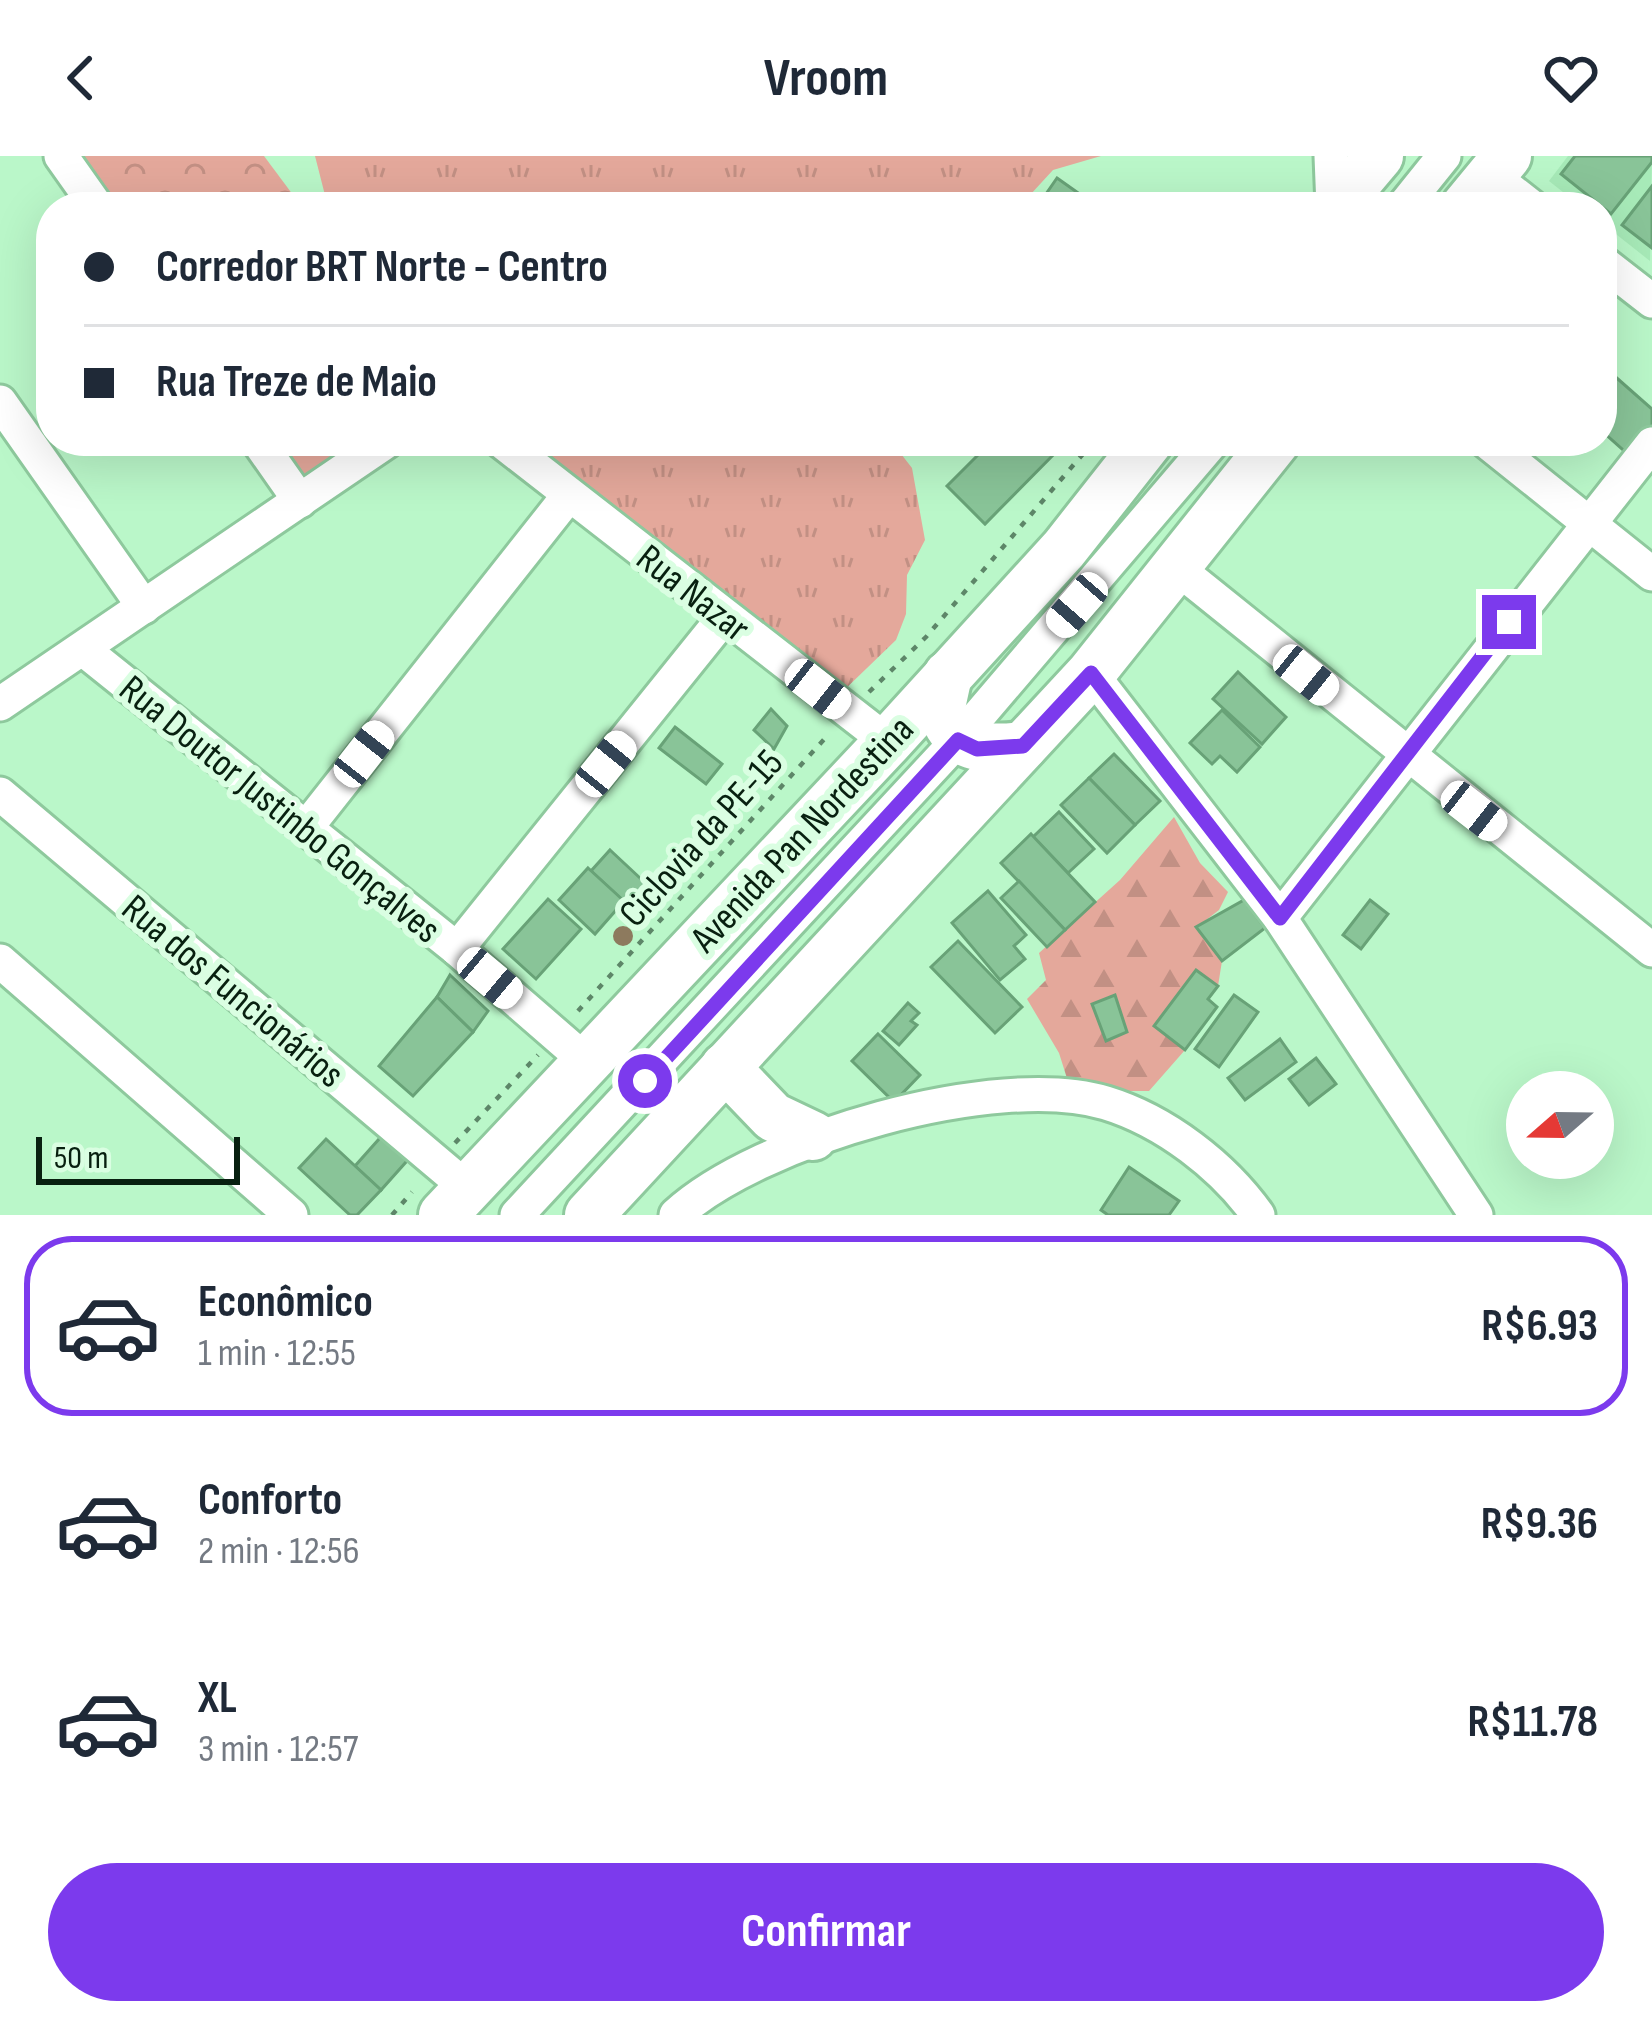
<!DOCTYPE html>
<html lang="pt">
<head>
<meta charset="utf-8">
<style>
	:root { --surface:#fff; --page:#f2f2f3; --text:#1f2937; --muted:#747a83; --line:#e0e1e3; --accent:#7c3aed }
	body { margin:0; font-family:"Sofia Sans Condensed",sans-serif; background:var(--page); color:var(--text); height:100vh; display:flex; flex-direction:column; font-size:45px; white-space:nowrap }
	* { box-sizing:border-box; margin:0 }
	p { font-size:39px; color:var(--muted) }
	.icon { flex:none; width:66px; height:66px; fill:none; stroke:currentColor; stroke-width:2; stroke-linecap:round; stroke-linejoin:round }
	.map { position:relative; height:1059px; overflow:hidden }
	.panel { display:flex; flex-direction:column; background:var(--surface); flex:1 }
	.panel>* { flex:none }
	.guide { position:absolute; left:36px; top:36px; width:1581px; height:264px; border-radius:48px; box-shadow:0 12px 48px #0002; display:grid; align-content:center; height:264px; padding:0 48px; background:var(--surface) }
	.needle { width:78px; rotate:250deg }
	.buttons { position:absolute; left:1506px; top:915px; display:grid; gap:24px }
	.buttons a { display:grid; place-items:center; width:108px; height:108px; border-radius:50%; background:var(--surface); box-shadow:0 12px 48px #0002; font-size:60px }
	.scale { position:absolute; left:36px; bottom:30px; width:204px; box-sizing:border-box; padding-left:12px; border:6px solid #082010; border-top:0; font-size:33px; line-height:42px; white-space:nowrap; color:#082010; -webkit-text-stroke:9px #dafee2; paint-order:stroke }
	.end { position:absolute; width:54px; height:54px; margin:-27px; border:15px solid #7c3aed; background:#fff; box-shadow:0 0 0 6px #fff }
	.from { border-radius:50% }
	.car { position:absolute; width:36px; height:72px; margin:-36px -18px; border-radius:15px; box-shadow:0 0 9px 3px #0007; background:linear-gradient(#fff 24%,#345 0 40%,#fff 0 76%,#345 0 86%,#fff 0) }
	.guide b { display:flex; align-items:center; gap:42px; height:114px; font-size:45px }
	.guide b+b { border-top:3px solid var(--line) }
	.guide i { width:30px; height:30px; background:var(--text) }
	ul { padding:21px 0 0; list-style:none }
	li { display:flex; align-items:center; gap:36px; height:180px; margin:0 24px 18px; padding:0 24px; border:6px solid transparent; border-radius:48px }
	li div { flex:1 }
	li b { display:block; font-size:45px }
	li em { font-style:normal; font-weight:700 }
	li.on { border-color:var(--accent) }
	li>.icon { width:108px; height:108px; stroke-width:1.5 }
	.primary-button { display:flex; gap:24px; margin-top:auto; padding:24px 48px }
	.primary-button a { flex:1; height:138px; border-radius:72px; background:var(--accent); color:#fff; font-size:48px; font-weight:700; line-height:138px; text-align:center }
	header { display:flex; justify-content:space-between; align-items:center; height:156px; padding:0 48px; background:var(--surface); font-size:54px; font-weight:700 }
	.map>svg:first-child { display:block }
</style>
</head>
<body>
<header><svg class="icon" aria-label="back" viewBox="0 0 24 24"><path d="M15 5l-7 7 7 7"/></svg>Vroom<svg class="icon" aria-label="heart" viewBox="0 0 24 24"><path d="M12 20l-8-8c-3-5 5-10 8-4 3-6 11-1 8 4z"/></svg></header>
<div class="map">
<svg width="1652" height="1059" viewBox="0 0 1652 1059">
	<defs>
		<pattern id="grass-tufts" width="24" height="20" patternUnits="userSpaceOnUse" patternTransform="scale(3)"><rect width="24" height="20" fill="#e4a89b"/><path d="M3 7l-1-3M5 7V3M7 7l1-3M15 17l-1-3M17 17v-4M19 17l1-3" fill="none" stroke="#c29084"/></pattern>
		<pattern id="forest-firs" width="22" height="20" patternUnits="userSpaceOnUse" patternTransform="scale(3)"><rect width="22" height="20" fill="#e4a89b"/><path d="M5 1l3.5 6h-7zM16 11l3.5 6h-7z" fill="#c29084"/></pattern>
		<pattern id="park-crowns" width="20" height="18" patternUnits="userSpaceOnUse" patternTransform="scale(3)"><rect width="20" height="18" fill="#e4a89b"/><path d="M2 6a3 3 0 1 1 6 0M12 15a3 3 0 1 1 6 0" fill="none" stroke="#c29084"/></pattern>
	</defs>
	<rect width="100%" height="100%" fill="#baf7c9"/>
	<path fill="#a7eab8" d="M1568,0H1652L1650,105L1602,67V51H1582L1549,25Z"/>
	<g fill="url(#grass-tufts)">
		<path d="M315,0H1101L1053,14L1019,51H328Z"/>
		<path d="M531,285H891L912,312L925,384L907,419L906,458L896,484L838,540Z"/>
	</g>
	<path fill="url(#forest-firs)" d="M1174,661L1200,707L1228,736L1219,754L1197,771L1222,805L1218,830L1196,814L1155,870L1185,894L1149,935H1071L1059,897L1027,843L1046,824L1039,797L1120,724Z"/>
	<g fill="url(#park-crowns)">
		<path d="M57,0H264L302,51H91Z"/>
		<path d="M248,285H396L295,356Z"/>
	</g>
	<g fill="#89c498" stroke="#68a277" stroke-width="3">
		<path d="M1575,0H1652V6L1611,58L1561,18Z"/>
		<path d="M1057,22L1098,51H1037Z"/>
		<path d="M1652,30V92L1622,69Z"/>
		<path d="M1602,209L1652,253V275L1630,300L1602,275Z"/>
		<path d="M992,285H1051L1059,293L985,368L947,330Z"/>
		<path d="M1238,516L1286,561L1262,588L1213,543Z"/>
		<path d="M771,553L787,570L774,593L754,574Z"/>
		<path d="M1222,554L1260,591L1237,616L1220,600L1212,608L1190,587Z"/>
		<path d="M675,571L722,608L706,628L659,592Z"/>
		<path d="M1114,598L1160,645L1135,669L1089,622Z"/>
		<path d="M1089,622L1135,669L1107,697L1061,649Z"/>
		<path d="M1059,656L1094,693L1068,717L1033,681Z"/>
		<path d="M1031,678L1095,746L1065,774L1001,707Z"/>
		<path d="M610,694L655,736L636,757L591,715Z"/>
		<path d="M588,712L624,745L595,778L559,744Z"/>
		<path d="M1019,725L1065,774L1047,791L1001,742Z"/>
		<path d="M988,735L1026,779L1014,790L1025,803L1000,824L952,767Z"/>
		<path d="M548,743L581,773L536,823L503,793Z"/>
		<path d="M1244,744L1265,772L1222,805L1196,771Z"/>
		<path d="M1370,744L1388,758L1361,793L1343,779Z"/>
		<path d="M958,785L1022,851L995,877L931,811Z"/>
		<path d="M1196,814L1218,830L1208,843L1217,851L1185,894L1154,870Z"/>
		<path d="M450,819L488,855L473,876L437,841Z"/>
		<path d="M1115,839L1127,876L1106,885L1092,848Z"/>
		<path d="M1234,839L1258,856L1219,911L1195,893Z"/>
		<path d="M437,841L473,876L413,940L379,910Z"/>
		<path d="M908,847L919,857L911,865L917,869L899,889L883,875Z"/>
		<path d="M878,878L920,919L894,946L852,905Z"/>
		<path d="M1280,883L1296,906L1245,944L1228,922Z"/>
		<path d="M1316,902L1336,928L1309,949L1289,923Z"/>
		<path d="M388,973L414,997L381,1034L355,1010Z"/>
		<path d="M326,983L381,1034L357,1059H350L299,1012Z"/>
		<path d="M1129,1011L1179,1045L1169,1059H1108L1101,1054Z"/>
	</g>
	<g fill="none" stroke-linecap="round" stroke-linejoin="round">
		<defs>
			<g id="minor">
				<path d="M61,0L97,51"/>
				<path d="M1331,0L1333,51"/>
				<path d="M1491,19L1532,51"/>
				<path d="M1403,51L1444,0"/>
				<path d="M1602,106L1652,145"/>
				<path d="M0,246L144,451"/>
				<path d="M258,285L300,345"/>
				<path d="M501,285L888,586"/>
				<path d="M1486,285L1652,418"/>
				<path d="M1177,412L1652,794"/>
				<path d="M84,494L457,793L586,905"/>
				<path d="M1091,517L1280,762L1476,1059"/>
				<path d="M0,548L387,285"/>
				<path d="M0,638L466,1031"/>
				<path d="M306,672L569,339"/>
				<path d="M1280,762L1652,288"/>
				<path d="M457,793L725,460"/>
				<path d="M0,805L291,1059"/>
				<path d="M517,1059L958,584L1213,285"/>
				<path d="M676,1059C759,983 997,914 1106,947C1165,965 1223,1010 1258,1059"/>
			</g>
			<g id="highway">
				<path d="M1336,51L1379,0"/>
				<path d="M1465,51L1507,0"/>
				<path d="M948,519L941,551C953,595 984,594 1023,590"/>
				<path d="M725,911L773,961L813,980"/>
				<path d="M443,1059L888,586L1064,393L1149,285"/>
				<path d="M589,1059L1091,517L1276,285"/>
			</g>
		</defs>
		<use href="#minor" stroke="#8ec99d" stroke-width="39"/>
		<use href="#highway" stroke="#8ec99d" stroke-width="54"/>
		<g stroke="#5d8668" stroke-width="4.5" stroke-dasharray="6 9" stroke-linecap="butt">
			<path d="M869,536L926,481L1094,285"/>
			<path d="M578,855L828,579"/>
			<path d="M455,987L538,899"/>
			<path d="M392,1059L412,1036"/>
		</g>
		<use href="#minor" stroke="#fff" stroke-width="33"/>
		<use href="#highway" stroke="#fff" stroke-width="48"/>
	</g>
	<circle fill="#8d7a5e" cx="623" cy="780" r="10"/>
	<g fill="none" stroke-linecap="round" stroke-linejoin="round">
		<path stroke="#7c3aed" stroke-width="15" d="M645,925L958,584L977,593L1023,590L1091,517L1280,762L1509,466"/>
	</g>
	<g text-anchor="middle" stroke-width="12" stroke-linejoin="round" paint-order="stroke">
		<g font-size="39" fill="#082010" stroke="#dafee2">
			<text transform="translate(694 436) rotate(38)" y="14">Rua Nazar</text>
			<text transform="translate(281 652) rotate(39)" y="14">Rua Doutor Justinbo Gonçalves</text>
			<text transform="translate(801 677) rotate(-47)" y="14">Avenida Pan Nordestina</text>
			<text transform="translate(700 681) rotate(-48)" y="14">Ciclovia da PE-15</text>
			<text transform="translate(234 834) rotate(40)" y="14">Rua dos Funcionários</text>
		</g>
	</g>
</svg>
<div class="buttons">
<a><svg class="needle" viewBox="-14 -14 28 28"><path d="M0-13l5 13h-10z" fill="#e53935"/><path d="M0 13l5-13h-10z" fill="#747a83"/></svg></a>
</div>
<div class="scale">50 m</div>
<i class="end from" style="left:645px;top:925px"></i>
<i class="end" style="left:1509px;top:466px"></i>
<i class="car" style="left:1077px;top:449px;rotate:221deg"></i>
<i class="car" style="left:1306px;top:519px;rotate:129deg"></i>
<i class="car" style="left:818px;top:533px;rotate:128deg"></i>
<i class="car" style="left:364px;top:598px;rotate:38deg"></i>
<i class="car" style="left:606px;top:608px;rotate:39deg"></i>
<i class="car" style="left:1474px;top:655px;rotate:128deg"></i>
<i class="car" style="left:490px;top:822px;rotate:130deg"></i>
<div class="guide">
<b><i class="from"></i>Corredor BRT Norte - Centro</b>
<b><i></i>Rua Treze de Maio</b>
</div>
</div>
<section class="panel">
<ul>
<li class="on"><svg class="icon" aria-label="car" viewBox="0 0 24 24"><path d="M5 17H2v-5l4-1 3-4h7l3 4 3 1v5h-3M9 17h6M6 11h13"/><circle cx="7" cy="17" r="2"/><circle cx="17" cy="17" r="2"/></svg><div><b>Econômico</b><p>1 min · 12:55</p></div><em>R$6.93</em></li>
<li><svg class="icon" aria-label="car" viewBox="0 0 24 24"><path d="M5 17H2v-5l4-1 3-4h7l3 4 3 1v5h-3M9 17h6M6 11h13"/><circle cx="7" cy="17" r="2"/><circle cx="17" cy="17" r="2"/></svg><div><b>Conforto</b><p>2 min · 12:56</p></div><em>R$9.36</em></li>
<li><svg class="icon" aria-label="car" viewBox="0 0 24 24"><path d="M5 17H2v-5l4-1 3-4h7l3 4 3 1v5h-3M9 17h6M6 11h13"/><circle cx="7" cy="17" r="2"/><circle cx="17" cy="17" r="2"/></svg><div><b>XL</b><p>3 min · 12:57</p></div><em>R$11.78</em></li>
</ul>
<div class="primary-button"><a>Confirmar</a></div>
</section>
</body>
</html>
